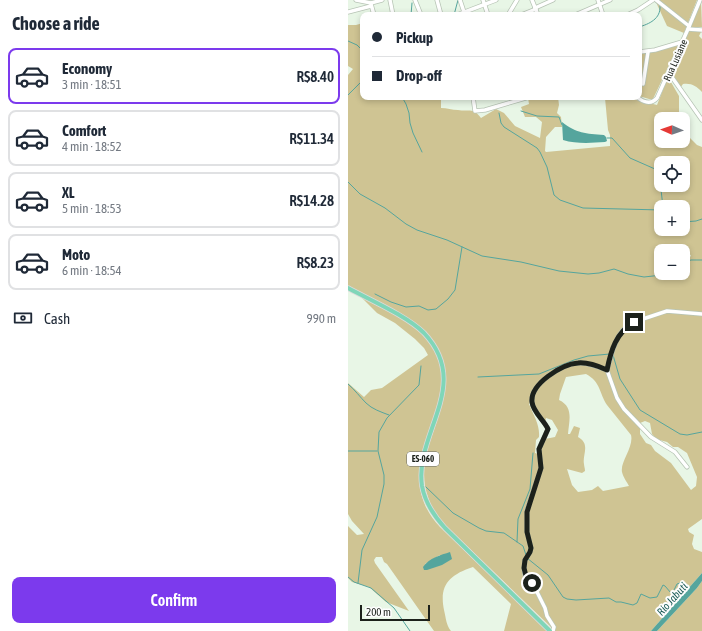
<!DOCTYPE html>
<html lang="en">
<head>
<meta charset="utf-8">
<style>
	:root { --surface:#fff; --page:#f2f2f3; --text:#1f2937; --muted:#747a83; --line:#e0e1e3; --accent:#7c3aed }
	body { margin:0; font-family:"Asap Condensed",sans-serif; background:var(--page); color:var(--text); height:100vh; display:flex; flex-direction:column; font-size:15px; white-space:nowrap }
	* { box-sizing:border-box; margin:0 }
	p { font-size:13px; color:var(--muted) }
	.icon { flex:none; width:22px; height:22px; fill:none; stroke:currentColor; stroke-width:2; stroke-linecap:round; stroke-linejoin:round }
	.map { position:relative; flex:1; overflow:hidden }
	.details { display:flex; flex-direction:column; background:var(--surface); width:348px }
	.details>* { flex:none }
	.hud { position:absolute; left:12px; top:12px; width:282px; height:88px; border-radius:8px; box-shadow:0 2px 6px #0003; display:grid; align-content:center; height:88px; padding:0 12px; background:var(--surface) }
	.needle { width:26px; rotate:272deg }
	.controls { position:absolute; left:306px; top:112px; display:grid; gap:8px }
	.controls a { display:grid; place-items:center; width:36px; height:36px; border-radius:8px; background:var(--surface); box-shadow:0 2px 6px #0003; font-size:20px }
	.scale { position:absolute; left:12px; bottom:10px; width:70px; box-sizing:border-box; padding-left:4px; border:2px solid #1c211b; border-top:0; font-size:11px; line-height:14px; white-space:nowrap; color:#1c211b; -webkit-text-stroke:3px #fefefe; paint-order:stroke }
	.end { position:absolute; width:18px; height:18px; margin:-9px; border:5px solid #1c211b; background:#fff; box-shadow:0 0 0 2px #fff }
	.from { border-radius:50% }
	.hud b { display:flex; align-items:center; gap:14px; height:38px; font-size:15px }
	.hud b+b { border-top:1px solid var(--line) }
	.hud i { width:10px; height:10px; background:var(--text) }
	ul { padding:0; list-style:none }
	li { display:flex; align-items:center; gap:12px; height:56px; margin:0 8px 6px; padding:0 4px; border:2px solid var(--line); border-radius:8px }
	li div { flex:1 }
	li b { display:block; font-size:15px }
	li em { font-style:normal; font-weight:600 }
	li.current { border-color:var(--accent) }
	li>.icon { width:36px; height:36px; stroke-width:1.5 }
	h2 { padding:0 12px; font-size:18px; line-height:48px }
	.pay { display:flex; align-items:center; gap:10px; height:44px; padding:0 12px; font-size:15px }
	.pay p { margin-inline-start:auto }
	.primary-button { display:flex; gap:8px; margin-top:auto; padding:8px 12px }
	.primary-button a { flex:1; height:46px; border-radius:8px; background:var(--accent); color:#fff; font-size:16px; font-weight:600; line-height:46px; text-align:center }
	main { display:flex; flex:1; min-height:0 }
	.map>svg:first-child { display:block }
</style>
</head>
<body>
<main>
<section class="details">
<h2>Choose a ride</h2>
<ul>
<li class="current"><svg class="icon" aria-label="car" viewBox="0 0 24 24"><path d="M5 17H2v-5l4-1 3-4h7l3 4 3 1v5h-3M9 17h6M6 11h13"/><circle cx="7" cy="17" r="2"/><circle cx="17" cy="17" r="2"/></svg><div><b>Economy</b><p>3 min · 18:51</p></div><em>R$8.40</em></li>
<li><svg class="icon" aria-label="car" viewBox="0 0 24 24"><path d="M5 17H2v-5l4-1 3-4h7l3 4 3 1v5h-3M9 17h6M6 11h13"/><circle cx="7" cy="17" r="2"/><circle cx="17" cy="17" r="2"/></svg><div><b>Comfort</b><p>4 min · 18:52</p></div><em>R$11.34</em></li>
<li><svg class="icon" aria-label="car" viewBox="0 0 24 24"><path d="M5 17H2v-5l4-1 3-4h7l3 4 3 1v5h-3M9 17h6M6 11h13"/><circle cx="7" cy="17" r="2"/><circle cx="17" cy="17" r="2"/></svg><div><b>XL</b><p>5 min · 18:53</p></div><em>R$14.28</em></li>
<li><svg class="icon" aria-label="car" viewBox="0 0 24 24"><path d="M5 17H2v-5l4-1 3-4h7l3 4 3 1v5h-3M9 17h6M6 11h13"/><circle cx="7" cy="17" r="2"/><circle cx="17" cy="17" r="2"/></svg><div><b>Moto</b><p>6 min · 18:54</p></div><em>R$8.23</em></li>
</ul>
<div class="pay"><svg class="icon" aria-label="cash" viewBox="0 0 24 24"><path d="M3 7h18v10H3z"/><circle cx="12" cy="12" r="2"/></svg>Cash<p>990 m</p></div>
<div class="primary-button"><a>Confirm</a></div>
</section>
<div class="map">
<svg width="354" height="631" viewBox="0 0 354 631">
	<rect width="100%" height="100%" fill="#e8f6e6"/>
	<g fill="#cfc493" fill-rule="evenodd">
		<path d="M307,0H349L336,33L319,26Z"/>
		<path d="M353,0L354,27H343Z"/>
		<path d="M15,23V97H64L66,100L72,97H91L93,99V108C99,108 104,110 110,110C121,112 125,107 133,118L148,109L156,113L167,126L192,138L194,122L188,117H177L173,107L181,104L180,98H182L210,97L211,105L209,113L213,117L214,127H207L198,137L197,151L198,152L262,146V135L260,130L257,98L264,100L266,97H284L289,100L309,105L320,77L331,96V119H313V141H335V131L341,135V137L349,145L354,147V519L340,529L341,532L346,535L344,544L346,549L354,552V573L303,631H207L95,523C88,516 83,507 80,497C63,450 108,409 95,362C93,355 90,347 86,342C77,331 64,324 52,317C35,306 18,295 0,286V75L5,69L0,66V25H8ZM313,163H335V185H313ZM313,207H335V229H313ZM329,245L334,246L335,253L343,255L341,260L335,263V273H313V251H321L322,249ZM238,374C253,382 251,393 259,405L283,435C286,447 272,462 274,472C275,477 279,482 281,486L255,491L250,486L244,490L230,492L224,485L219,469L234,473L237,471C237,468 236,466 236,464C234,455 243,444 230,437L232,428L226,426L222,434H220C221,421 226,407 211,400L212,394L218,377ZM184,401L189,415L197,423L198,418L204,420L210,430L207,437L197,439L191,454L187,453L188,440L191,437C192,425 186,416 181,404ZM297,421L302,423L304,434L308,439L319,442L325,447H330L339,453L349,477L348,486L343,490L323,463L307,451L303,445L298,443L292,434V423Z"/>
		<path d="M341,31L353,32L351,36L354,39V92C348,86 344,83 335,84L332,88L322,72L338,33Z"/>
		<path d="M331,44L305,99H301L291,96V53Z"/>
		<path d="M13,297C31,307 58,319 73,333C136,395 30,461 92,527L200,631H156L163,604L125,567C101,575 91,585 96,610C98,618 98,625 103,631H86L39,564L36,562L34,557H28L26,560L27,563L61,611L38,602L21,587L4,582L0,578V526L9,535L16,534L4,521L0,514V383L16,397L23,390L34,388L80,355L76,348L67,339L47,323L29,313ZM92,555L88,567H84L77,564Z"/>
		<path d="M354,581V631H309L349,588Z"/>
	</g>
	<g fill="#55a59d">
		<path d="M214,122C228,133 238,134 256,135L258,137L259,141L257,142C243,143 228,144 215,140Z"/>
		<path d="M102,552L104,559L94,565L79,570H76L75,567C81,558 93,555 102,552Z"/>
		<path d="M354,573V581L349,588L309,631H303Z"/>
	</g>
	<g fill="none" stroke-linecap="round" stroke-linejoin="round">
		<g stroke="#55a59d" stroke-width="1">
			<path d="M63,15L64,3"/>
			<path d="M106,15L110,0"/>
			<path d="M291,27C301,24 313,19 312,6"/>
			<path d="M0,41L9,45L15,51"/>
			<path d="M0,95L15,80"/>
			<path d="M54,97L58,104L61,113L62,123L65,133L74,152"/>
			<path d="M149,97L150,98"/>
			<path d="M173,111L189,116L211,117L214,125"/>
			<path d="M151,113L153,123L156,127L189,148L192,152L199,167L206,195L212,200L235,208L313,210"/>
			<path d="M259,138H264L282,158L307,169L311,172L315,207"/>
			<path d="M0,182L12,194L37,208L58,224L69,230L99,240L134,256L173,262L211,271L240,274L251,273L266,269L280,274L296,277L314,275L321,273"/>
			<path d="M335,222L348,221L354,219"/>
			<path d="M335,263L343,260H354"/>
			<path d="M27,294L43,302L58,307L71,306L80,310L88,309L100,299L107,290L114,247"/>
			<path d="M265,355L272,379L292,410L332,434L339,435L354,432"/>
			<path d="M130,377L191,374L226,360L240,356L262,354"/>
			<path d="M0,384C7,390 12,397 18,403C24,409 33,412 41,415"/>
			<path d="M0,451H29"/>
			<path d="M78,487L105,513L131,528L138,531L156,533L175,546L178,555"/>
			<path d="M169,542L170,519L182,489L185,453"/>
			<path d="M179,558L200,575L215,597L219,599L228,600L261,598L268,602H273L285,605L289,603L293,594L302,598L309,597L315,585L317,586L323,593L326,590L329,584L335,582L342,587"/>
			<path d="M0,577L6,582L23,588L46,608L62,631"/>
			<path d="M10,583L14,550L29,517L36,484V475L30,451L31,432L39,418L71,385L73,366"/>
		</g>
		<defs>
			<g id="minor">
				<path d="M8,0L23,3L34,0"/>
				<path d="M42,0L45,15"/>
				<path d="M67,0L73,15"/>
				<path d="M89,0L93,15"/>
				<path d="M112,0L117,15"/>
				<path d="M135,0L140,15"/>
				<path d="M184,0L190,15"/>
				<path d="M250,0L255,15"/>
				<path d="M308,0L341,26"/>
				<path d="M23,4L26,15"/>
				<path d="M187,8L205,0"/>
				<path d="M0,12L23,6"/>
				<path d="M109,15L148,0"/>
				<path d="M160,15L169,0"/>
				<path d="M173,15L188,9"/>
				<path d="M227,15L262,0"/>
				<path d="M279,15L290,10L305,0"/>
				<path d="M340,29L354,30"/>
				<path d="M291,52L307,50L334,42"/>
				<path d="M321,73L354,120"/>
				<path d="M295,84L300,52"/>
				<path d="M125,97L127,111L137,110L181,97"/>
				<path d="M289,97C295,102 303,105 309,98L340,29L352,0"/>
				<path d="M339,467L327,452L303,437L276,409L269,398L259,370L265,349L270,337L275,330L286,322L319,311L354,314"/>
				<path d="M205,631L206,627L199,616L197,608L186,586L177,575L176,569L177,560L182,552L183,548L179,532V510L193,468L191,449L200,429C196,420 185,412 184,402C182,384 214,364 230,363C240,362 250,367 259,370"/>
			</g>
			<path id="major" d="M0,288C22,300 59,316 76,333C125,385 66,433 74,486C77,503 86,516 97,528L202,631"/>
		</defs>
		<use href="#minor" stroke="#b7c4b5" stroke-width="5"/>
		<use href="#major" stroke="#dbdbdb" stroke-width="5.5"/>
		<use href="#minor" stroke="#fff" stroke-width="3.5"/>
		<use href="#major" stroke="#7fd6b8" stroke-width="4"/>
	</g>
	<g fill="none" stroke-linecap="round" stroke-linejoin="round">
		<path stroke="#1c211b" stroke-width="5" d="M184,583L178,576L176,568L177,560L182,552L183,548L179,532V512L193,468L191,449L200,429C196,420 185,412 184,402C182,384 214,364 230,363C240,362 250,366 259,370C263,350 268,333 286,322"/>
	</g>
	<g text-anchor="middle" stroke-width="4" stroke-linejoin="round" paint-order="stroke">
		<rect fill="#fefefe" stroke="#60635f" stroke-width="1" x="59" y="452" width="32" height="14" rx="3"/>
		<g font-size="9" font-weight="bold" fill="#1c211b">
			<text x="75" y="462">ES-060</text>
		</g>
		<g font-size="10" fill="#1c211b" stroke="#fefefe">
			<text transform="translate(327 60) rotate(-66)" y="4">Rua Lusiane</text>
		</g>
		<g font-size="11" font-style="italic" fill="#1c5d58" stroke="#fefefe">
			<text transform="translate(324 599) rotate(-48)" y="4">Rio Jabuti</text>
		</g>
	</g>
</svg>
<div class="controls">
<a><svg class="needle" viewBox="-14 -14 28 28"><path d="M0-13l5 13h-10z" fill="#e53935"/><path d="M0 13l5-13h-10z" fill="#747a83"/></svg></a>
<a><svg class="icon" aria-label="locate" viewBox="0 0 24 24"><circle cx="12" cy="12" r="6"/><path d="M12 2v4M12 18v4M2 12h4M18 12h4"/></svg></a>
<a>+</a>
<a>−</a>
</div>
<div class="scale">200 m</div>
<i class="end from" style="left:184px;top:583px"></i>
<i class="end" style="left:286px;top:322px"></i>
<div class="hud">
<b><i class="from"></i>Pickup</b>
<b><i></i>Drop-off</b>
</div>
</div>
</main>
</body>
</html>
